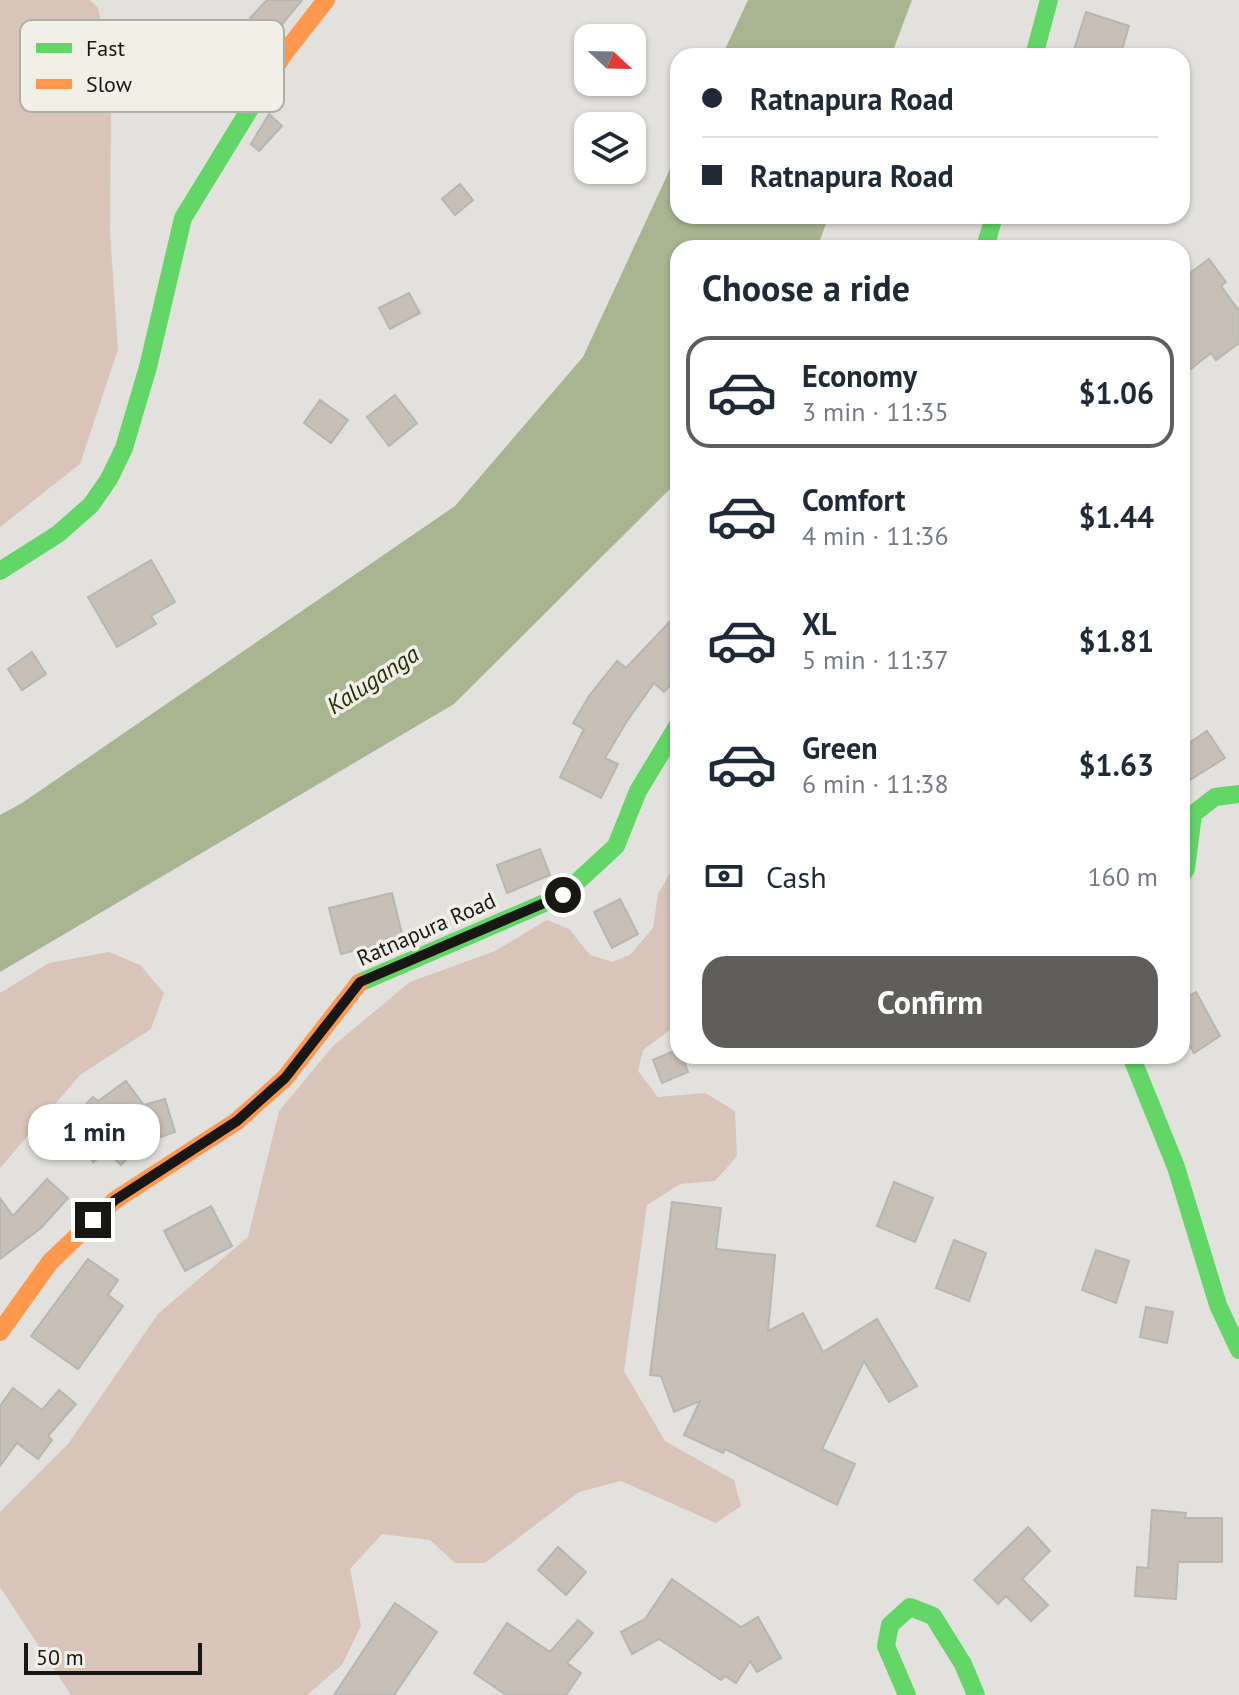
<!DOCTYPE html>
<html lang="en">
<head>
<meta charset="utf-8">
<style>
	:root { --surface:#fff; --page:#f6f6f7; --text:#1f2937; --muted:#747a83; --line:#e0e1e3; --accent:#5f5e5a }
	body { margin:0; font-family:"PT Sans",sans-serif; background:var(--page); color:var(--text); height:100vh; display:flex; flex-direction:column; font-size:30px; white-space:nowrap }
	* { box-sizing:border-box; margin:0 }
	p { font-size:26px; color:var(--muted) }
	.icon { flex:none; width:44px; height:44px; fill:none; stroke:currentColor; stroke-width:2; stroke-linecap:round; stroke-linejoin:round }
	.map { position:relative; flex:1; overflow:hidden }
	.sheet { position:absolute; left:670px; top:240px; width:520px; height:824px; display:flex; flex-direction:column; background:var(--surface); border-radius:24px; box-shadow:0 2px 6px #0004 }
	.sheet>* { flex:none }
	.top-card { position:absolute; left:670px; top:48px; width:520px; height:176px; border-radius:24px; box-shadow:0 2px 6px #0004; display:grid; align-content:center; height:176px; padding:0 32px; background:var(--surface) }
	.needle { width:52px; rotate:112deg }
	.buttons { position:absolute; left:574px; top:24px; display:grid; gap:16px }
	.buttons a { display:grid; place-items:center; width:72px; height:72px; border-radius:16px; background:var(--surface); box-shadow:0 2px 6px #0004; font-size:40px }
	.scale { position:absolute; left:24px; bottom:20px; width:178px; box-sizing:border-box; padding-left:8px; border:4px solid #181714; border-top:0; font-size:22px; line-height:28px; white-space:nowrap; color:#181714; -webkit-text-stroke:6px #f2efe7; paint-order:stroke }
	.end { position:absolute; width:36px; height:36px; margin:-18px; border:10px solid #181714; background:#fff; box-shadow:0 0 0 4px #fff }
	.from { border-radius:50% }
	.bubble { position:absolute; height:56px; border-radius:24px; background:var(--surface); box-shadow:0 2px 6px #0004; font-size:26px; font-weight:600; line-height:56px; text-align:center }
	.top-card b { display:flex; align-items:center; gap:28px; height:76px; font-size:30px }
	.top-card b+b { border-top:2px solid var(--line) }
	.top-card i { width:20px; height:20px; background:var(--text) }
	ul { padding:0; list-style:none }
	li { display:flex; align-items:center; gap:24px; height:112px; margin:0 16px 12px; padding:0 16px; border:4px solid transparent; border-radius:24px }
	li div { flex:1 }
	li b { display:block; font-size:30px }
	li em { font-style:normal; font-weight:600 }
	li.active { border-color:var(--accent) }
	li>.icon { width:72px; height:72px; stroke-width:1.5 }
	h2 { padding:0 32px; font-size:36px; line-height:96px }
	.pay { display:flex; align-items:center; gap:20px; height:88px; padding:0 32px; font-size:30px }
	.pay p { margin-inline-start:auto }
	.cta { display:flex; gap:16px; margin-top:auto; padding:16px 32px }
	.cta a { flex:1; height:92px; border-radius:24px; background:var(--accent); color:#fff; font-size:32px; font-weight:600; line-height:92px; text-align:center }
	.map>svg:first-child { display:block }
</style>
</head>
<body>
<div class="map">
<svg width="1239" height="1695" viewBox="0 0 1239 1695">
	<rect width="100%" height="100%" fill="#e2e1dd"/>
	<g fill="#d8c4b9">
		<path d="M0,0H90L98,8L105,42L111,108L110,233L118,349L80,464L0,527Z"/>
		<path d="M670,873L678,876V1024L643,1050L638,1071L658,1097L705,1093L735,1111L737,1156L715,1181L680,1184L647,1205L624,1371L665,1441L734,1480L741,1506L716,1523L621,1481L579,1492L485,1563H455L430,1540L382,1534L350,1569L361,1626L342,1665L307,1695H71L0,1587V1512L68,1444L158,1314L248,1237L279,1111L333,1046L410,982L495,951L547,920L569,929L590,955L612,962L630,955L653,928L658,894Z"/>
		<path d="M109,952L140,965L164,993L151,1029L80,1075L0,1168V993L49,963Z"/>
	</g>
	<g fill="#a9b591">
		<path d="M748,0H912L891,56H722Z"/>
		<path d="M678,152V216H829L817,248H678V481L454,704L0,972V815L22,803L455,506L583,357Z"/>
	</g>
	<g fill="#c8bfb6" stroke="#b8b6b3" stroke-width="2">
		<path d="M267,0H302L271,38L250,18Z"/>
		<path d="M1086,12L1129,26L1120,56H1072Z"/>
		<path d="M269,114L282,126L259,151L251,144Z"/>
		<path d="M460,184L473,200L455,215L442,199Z"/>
		<path d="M1209,259L1226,282L1221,286L1239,311V343L1216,360L1211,353L1182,376V279Z"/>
		<path d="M409,293L420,313L390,329L379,308Z"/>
		<path d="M395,395L417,423L389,446L367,417Z"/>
		<path d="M320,400L348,420L331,443L304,423Z"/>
		<path d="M151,560L175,602L151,616L156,624L117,647L88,597Z"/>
		<path d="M678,613V676L664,692L654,683L627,721L605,758L618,764L601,798L560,777L584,729L573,723L589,696L617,661L626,668Z"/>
		<path d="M32,652L46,674L22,690L8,669Z"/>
		<path d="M1207,731L1225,758L1182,785V748Z"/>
		<path d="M540,849L550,875L507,893L497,865Z"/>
		<path d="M392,893L403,938L341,954L329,908Z"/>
		<path d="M620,899L638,934L612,948L594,912Z"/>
		<path d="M1196,992L1220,1036L1194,1053L1182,1032V1000Z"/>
		<path d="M678,1049V1056H682L688,1072L662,1083L653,1060Z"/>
		<path d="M126,1081L144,1105L165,1099L175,1132L141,1144L121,1165L107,1152L93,1162L81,1137L67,1123L93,1097L98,1101Z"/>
		<path d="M47,1179L68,1198L41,1228L0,1259V1198L13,1216Z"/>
		<path d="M894,1182L933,1198L915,1242L877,1226Z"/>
		<path d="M672,1202L721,1208L716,1249L775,1255L768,1331L803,1313L823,1352L877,1319L917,1386L889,1402L864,1361L822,1449L855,1464L837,1505L725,1449L723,1453L684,1435L700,1401L674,1412L661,1376L650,1375Z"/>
		<path d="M211,1206L232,1246L185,1271L164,1231Z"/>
		<path d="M954,1240L986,1253L969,1301L936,1288Z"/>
		<path d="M1096,1250L1129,1261L1116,1303L1082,1290Z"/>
		<path d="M88,1259L118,1280L108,1295L123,1306L78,1369L31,1336Z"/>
		<path d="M1146,1307L1173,1312L1167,1343L1140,1337Z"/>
		<path d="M13,1388L42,1410L59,1390L76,1404L48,1436L52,1440L38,1459L17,1443L0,1466V1406Z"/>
		<path d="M1152,1510L1186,1513L1185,1518H1222V1562H1178L1176,1599L1135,1596L1137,1567L1148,1568Z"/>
		<path d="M1028,1527L1050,1551L1022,1579L1048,1605L1031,1621L1006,1596L998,1604L974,1580Z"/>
		<path d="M558,1547L586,1572L566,1595L538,1570Z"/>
		<path d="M672,1579L741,1627L758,1617L781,1658L757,1672L750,1661L736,1683L725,1676L721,1680L659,1639L632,1654L621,1632L645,1619Z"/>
		<path d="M395,1603L437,1632L394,1695H334Z"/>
		<path d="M578,1620L593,1633L567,1663L581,1673L566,1695H506L474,1673L507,1623L550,1652Z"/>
	</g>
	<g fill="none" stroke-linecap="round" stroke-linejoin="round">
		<g stroke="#63d668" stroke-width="18">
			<path d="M1034,56L1049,0"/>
			<path d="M985,248L994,216"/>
			<path d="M0,571L58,534L91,505L109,479L124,448L148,367L183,218L264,86"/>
			<path d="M1182,875L1186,869L1193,814L1215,797L1239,794"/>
			<path d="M359,983L563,895L616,846L638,791L678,725"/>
			<path d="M1131,1056L1176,1167L1218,1305L1239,1350"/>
			<path d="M907,1695L886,1646L890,1625L910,1607L933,1616L963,1664L976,1695"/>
		</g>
		<g stroke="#ff974d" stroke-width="18">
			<path d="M264,86L283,55L326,0"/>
			<path d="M0,1332L50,1262L115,1200L237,1121L285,1078L359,983"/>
		</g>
	</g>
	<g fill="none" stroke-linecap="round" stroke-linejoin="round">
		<path stroke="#181714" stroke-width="10" d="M93,1220L115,1200L237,1121L285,1078L360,982L563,895"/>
	</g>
	<g text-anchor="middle" stroke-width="7" stroke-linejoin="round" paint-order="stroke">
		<g font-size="22" fill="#181714" stroke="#f2efe7">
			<text transform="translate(426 929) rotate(-24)" y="8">Ratnapura Road</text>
		</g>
		<g font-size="24" font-style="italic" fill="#253009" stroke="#f2efe7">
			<text transform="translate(373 680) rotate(-33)" y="8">Kaluganga</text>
		</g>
	</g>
	<rect x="20" y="20" width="264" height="92" rx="12" fill="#f2efe7" stroke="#b1aea8" stroke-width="2"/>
	<rect x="36" y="43" width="36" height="10" fill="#63d668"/>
	<rect x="36" y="79" width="36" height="10" fill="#ff974d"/>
	<g font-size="22" fill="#181714">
		<text x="86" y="56">Fast</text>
		<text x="86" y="92">Slow</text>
	</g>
</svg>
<div class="buttons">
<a><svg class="needle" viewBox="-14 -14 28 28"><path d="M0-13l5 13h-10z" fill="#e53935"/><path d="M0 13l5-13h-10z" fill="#747a83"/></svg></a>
<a><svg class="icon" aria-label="layers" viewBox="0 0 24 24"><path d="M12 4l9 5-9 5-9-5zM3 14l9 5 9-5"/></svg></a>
</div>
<div class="scale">50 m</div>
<i class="end from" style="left:563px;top:895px"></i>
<i class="end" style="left:93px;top:1220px"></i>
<div class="bubble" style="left:28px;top:1104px;width:132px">1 min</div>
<div class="top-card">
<b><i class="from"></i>Ratnapura Road</b>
<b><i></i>Ratnapura Road</b>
</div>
<section class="sheet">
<h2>Choose a ride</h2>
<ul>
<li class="active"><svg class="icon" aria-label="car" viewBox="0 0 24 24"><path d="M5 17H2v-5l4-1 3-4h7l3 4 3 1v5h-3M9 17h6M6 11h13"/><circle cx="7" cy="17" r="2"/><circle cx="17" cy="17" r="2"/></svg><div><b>Economy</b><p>3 min · 11:35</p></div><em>$1.06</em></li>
<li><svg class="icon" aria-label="car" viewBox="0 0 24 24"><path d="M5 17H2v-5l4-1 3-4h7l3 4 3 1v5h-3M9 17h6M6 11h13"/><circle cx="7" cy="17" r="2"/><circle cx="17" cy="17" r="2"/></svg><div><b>Comfort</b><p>4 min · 11:36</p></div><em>$1.44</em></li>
<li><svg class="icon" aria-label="car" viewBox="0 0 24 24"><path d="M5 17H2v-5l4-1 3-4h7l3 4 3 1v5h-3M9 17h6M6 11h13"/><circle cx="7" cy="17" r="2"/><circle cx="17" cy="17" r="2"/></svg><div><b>XL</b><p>5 min · 11:37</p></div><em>$1.81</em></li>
<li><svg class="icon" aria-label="car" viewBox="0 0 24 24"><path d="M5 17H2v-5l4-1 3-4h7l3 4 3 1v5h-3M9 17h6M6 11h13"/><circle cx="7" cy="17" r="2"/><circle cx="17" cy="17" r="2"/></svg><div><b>Green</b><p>6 min · 11:38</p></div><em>$1.63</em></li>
</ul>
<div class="pay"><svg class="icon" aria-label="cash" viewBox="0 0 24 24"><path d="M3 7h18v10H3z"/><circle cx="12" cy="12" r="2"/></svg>Cash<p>160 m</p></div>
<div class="cta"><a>Confirm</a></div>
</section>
</div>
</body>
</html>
